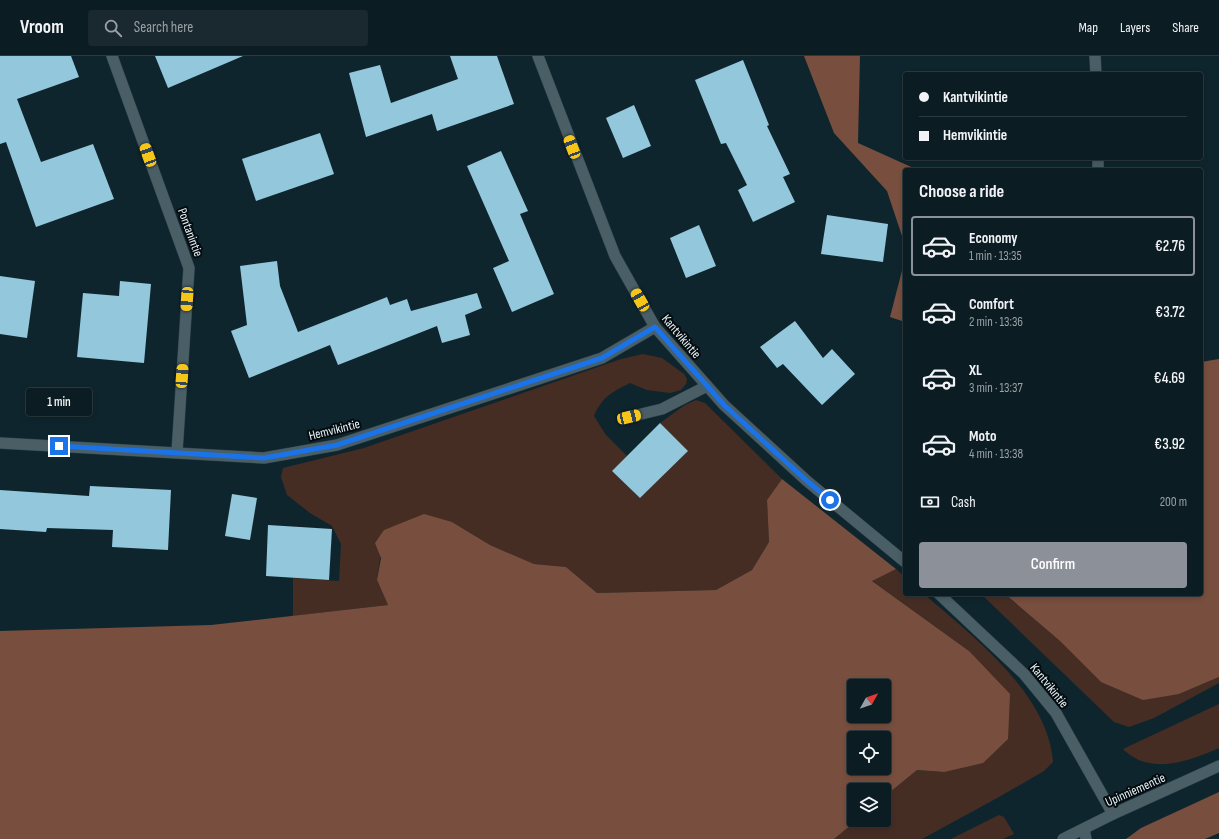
<!DOCTYPE html>
<html lang="en">
<head>
<meta charset="utf-8">
<style>
	:root { --surface:#0b1c22; --page:#19292f; --text:#f1f3f6; --muted:#9aa1a5; --line:#2b3a40; --accent:#8c9099 }
	body { margin:0; font-family:"Sofia Sans Condensed",sans-serif; background:var(--page); color:var(--text); height:100vh; display:flex; flex-direction:column; font-size:15px; white-space:nowrap }
	* { box-sizing:border-box; margin:0 }
	p { font-size:13px; color:var(--muted) }
	.icon { flex:none; width:22px; height:22px; fill:none; stroke:currentColor; stroke-width:2; stroke-linecap:round; stroke-linejoin:round }
	.map { position:relative; flex:1; overflow:hidden }
	.details { position:absolute; left:903px; top:112px; width:300px; height:428px; display:flex; flex-direction:column; background:var(--surface); border-radius:4px; box-shadow:0 2px 6px #0003,0 0 0 1px var(--line) }
	.details>* { flex:none }
	.guide { position:absolute; left:903px; top:16px; width:300px; height:88px; border-radius:4px; box-shadow:0 2px 6px #0003,0 0 0 1px var(--line); display:grid; align-content:center; height:88px; padding:0 16px; background:var(--surface) }
	.needle { width:26px; rotate:50deg }
	.tools { position:absolute; left:847px; top:623px; display:grid; gap:8px }
	.tools a { display:grid; place-items:center; width:44px; height:44px; border-radius:4px; background:var(--surface); box-shadow:0 2px 6px #0003,0 0 0 1px var(--line); font-size:20px }
	.end { position:absolute; width:18px; height:18px; margin:-9px; border:5px solid #1a73e8; background:#fff; box-shadow:0 0 0 2px #fff }
	.from { border-radius:50% }
	.bubble { position:absolute; height:28px; border-radius:4px; background:var(--surface); box-shadow:0 2px 6px #0003,0 0 0 1px var(--line); font-size:13px; font-weight:600; line-height:28px; text-align:center }
	.car { position:absolute; width:12px; height:24px; margin:-12px -6px; border-radius:5px; box-shadow:0 0 3px 1px #0007; background:linear-gradient(#f5c518 24%,#345 0 40%,#f5c518 0 76%,#345 0 86%,#f5c518 0) }
	.guide b { display:flex; align-items:center; gap:14px; height:38px; font-size:15px }
	.guide b+b { border-top:1px solid var(--line) }
	.guide i { width:10px; height:10px; background:var(--text) }
	ul { padding:0; list-style:none }
	li { display:flex; align-items:center; gap:12px; height:60px; margin:0 8px 6px; padding:0 8px; border:2px solid transparent; border-radius:4px }
	li div { flex:1 }
	li b { display:block; font-size:15px }
	li em { font-style:normal; font-weight:600 }
	li.selected { border-color:var(--accent) }
	li>.icon { width:36px; height:36px; stroke-width:1.5 }
	h2 { padding:0 16px; font-size:18px; line-height:48px }
	.pay { display:flex; align-items:center; gap:10px; height:44px; padding:0 16px; font-size:15px }
	.pay p { margin-inline-start:auto }
	.action { display:flex; gap:8px; margin-top:auto; padding:8px 16px }
	.action a { flex:1; height:46px; border-radius:4px; background:var(--accent); color:#fff; font-size:16px; font-weight:600; line-height:46px; text-align:center }
	header { display:flex; align-items:center; gap:24px; box-sizing:border-box; height:56px; padding:0 20px; background:var(--surface); border-bottom:1px solid var(--line) }
	header strong { font-size:19px }
	nav { display:flex; gap:22px; margin-inline-start:auto; font-size:14px }
	.search { width:280px; height:36px; background:var(--page); display:flex; align-items:center; gap:10px; box-sizing:border-box; padding:0 14px; border-radius:4px; color:var(--muted); font-size:15px }
	.map>svg:first-child { display:block }
</style>
</head>
<body>
<header>
<strong>Vroom</strong>
<div class="search"><svg class="icon" aria-label="search" viewBox="0 0 24 24"><circle cx="10" cy="10" r="6"/><path d="M15 15l6 6"/></svg>Search here</div>
<nav><a>Map</a><a>Layers</a><a>Share</a></nav>
</header>
<div class="map">
<svg width="1219" height="783" viewBox="0 0 1219 783">
	<rect width="100%" height="100%" fill="#0f252d"/>
	<g fill="#462d24">
		<path d="M643,298L662,302L684,318L687,323L686,328L681,334L670,337L647,334L630,327C612,336 602,341 594,360L606,379L627,400L613,415L640,442L688,395L660,367L685,349L696,344L705,347L782,423L767,444L769,486L752,514L716,534L597,537L566,511L534,508L490,489L452,466L401,468L384,474L377,524L388,549L293,560V522L339,525L341,488L332,470L310,457L287,439L281,421L283,412L364,392L621,303Z"/>
		<path d="M896,513L905,521V538H924C972,580 1048,637 1053,706L1044,715L999,741L922,783H834L857,764H884V741L917,714L944,716L969,595L871,524Z"/>
		<path d="M981,538H1005L1060,585L1101,626L1179,638L1219,621V627L1154,662L1129,671L1114,666Z"/>
		<path d="M1219,648V692C1190,705 1149,720 1123,693Z"/>
		<path d="M999,759L1004,761L1014,778L1003,783H951Z"/>
	</g>
	<g fill="#784f3e" fill-rule="evenodd">
		<path d="M804,0H860L858,87L918,114H905V189L887,135L834,77Z"/>
		<path d="M905,203V266L890,261Z"/>
		<path d="M1219,303V621L1179,638L1143,644L1101,626L1060,585L1005,538H1201V306Z"/>
		<path d="M782,423L896,513L872,525L969,595L1010,638L1008,683L983,707L944,716L917,714L884,741V734H854V764H857L834,783H0V575L211,569L388,549L377,524L381,502L375,487L384,474L424,458L452,466L490,489L534,508L566,511L597,537L716,534L752,514L769,486L767,444ZM854,630H884V660H854ZM854,682H884V712H854Z"/>
		<path d="M1219,736V777L1205,783H1126L1141,772Z"/>
	</g>
	<g fill="#93c7dc">
		<path d="M0,0H71L79,21L17,43L41,106L93,88L114,143L36,171L6,86L0,88Z"/>
		<path d="M155,0H243L168,32Z"/>
		<path d="M450,0H497L514,48L437,75L432,58L366,81L349,17L380,9L391,47L458,23Z"/>
		<path d="M743,4L769,69L767,70L790,118L783,121L795,146L753,166L738,134L747,129L726,87L721,88L695,24Z"/>
		<path d="M634,49L651,90L623,102L606,62Z"/>
		<path d="M320,77L334,118L256,145L242,103Z"/>
		<path d="M501,95L528,155L520,158L554,238L512,256L493,212L509,205L467,110Z"/>
		<path d="M827,159L888,168L883,206L821,198Z"/>
		<path d="M699,169L716,210L686,222L670,182Z"/>
		<path d="M277,205L280,230L298,276L387,241L390,249L407,243L411,255L477,237L482,252L465,259L470,279L442,287L437,270L338,309L330,289L249,322L231,275L247,269L240,210Z"/>
		<path d="M0,220L35,225L27,282L0,278Z"/>
		<path d="M120,225L151,228L144,307L77,301L83,237L119,240Z"/>
		<path d="M795,265L823,302L832,293L855,318L822,349L783,308L777,312L760,291Z"/>
		<path d="M660,367L688,395L640,442L612,415Z"/>
		<path d="M90,430L171,434L168,494L112,491L113,474L47,472L46,476L0,473V434L89,440Z"/>
		<path d="M232,438L257,442L250,484L225,480Z"/>
		<path d="M268,469L332,473L329,524L266,520Z"/>
	</g>
	<g fill="none" stroke-linecap="round" stroke-linejoin="round">
		<defs>
			<g id="service">
				<path d="M629,361L662,353L707,330"/>
				<path d="M1084,773L1086,783"/>
			</g>
			<g id="minor">
				<path d="M112,0L189,212L177,396"/>
				<path d="M538,0L615,200L655,271L724,349L807,425L905,506"/>
				<path d="M1095,0L1096,18"/>
				<path d="M1098,102V114"/>
				<path d="M0,387L264,402L337,389L602,302L655,271"/>
				<path d="M939,538L1024,618L1056,657L1113,758"/>
			</g>
			<path id="tertiary" d="M1063,783L1113,758L1219,710"/>
		</defs>
		<use href="#service" stroke="#2d424a" stroke-width="12"/>
		<use href="#minor" stroke="#2d424a" stroke-width="12"/>
		<use href="#tertiary" stroke="#2d424a" stroke-width="12"/>
		<use href="#service" stroke="#4a5e66" stroke-width="11"/>
		<use href="#minor" stroke="#4a5e66" stroke-width="11"/>
		<use href="#tertiary" stroke="#4a5e66" stroke-width="11"/>
	</g>
	<g fill="none" stroke-linecap="round" stroke-linejoin="round">
		<path stroke="#1a73e8" stroke-width="5" d="M59,390L264,402L337,389L602,302L655,271L724,349L807,425L830,444"/>
	</g>
	<g text-anchor="middle" stroke-width="4" stroke-linejoin="round" paint-order="stroke">
		<g font-size="13" fill="#e8f5fb" stroke="#050c10">
			<text transform="translate(191 176) rotate(70)" y="5">Pontanintie</text>
			<text transform="translate(682 280) rotate(50)" y="5">Kantvikintie</text>
			<text transform="translate(334 373) rotate(-14)" y="5">Hemvikintie</text>
			<text transform="translate(1050 629) rotate(51)" y="5">Kantvikintie</text>
			<text transform="translate(1135 733) rotate(-24)" y="5">Upinniementie</text>
		</g>
	</g>
</svg>
<div class="tools">
<a><svg class="needle" viewBox="-14 -14 28 28"><path d="M0-13l5 13h-10z" fill="#e53935"/><path d="M0 13l5-13h-10z" fill="#9aa1a5"/></svg></a>
<a><svg class="icon" aria-label="locate" viewBox="0 0 24 24"><circle cx="12" cy="12" r="6"/><path d="M12 2v4M12 18v4M2 12h4M18 12h4"/></svg></a>
<a><svg class="icon" aria-label="layers" viewBox="0 0 24 24"><path d="M12 4l9 5-9 5-9-5zM3 14l9 5 9-5"/></svg></a>
</div>
<i class="end from" style="left:830px;top:444px"></i>
<i class="end" style="left:59px;top:390px"></i>
<div class="bubble" style="left:26px;top:332px;width:66px">1 min</div>
<i class="car" style="left:572px;top:91px;rotate:339deg"></i>
<i class="car" style="left:148px;top:99px;rotate:340deg"></i>
<i class="car" style="left:187px;top:243px;rotate:184deg"></i>
<i class="car" style="left:640px;top:244px;rotate:330deg"></i>
<i class="car" style="left:182px;top:320px;rotate:4deg"></i>
<i class="car" style="left:629px;top:361px;rotate:77deg"></i>
<div class="guide">
<b><i class="from"></i>Kantvikintie</b>
<b><i></i>Hemvikintie</b>
</div>
<section class="details">
<h2>Choose a ride</h2>
<ul>
<li class="selected"><svg class="icon" aria-label="car" viewBox="0 0 24 24"><path d="M5 17H2v-5l4-1 3-4h7l3 4 3 1v5h-3M9 17h6M6 11h13"/><circle cx="7" cy="17" r="2"/><circle cx="17" cy="17" r="2"/></svg><div><b>Economy</b><p>1 min · 13:35</p></div><em>€2.76</em></li>
<li><svg class="icon" aria-label="car" viewBox="0 0 24 24"><path d="M5 17H2v-5l4-1 3-4h7l3 4 3 1v5h-3M9 17h6M6 11h13"/><circle cx="7" cy="17" r="2"/><circle cx="17" cy="17" r="2"/></svg><div><b>Comfort</b><p>2 min · 13:36</p></div><em>€3.72</em></li>
<li><svg class="icon" aria-label="car" viewBox="0 0 24 24"><path d="M5 17H2v-5l4-1 3-4h7l3 4 3 1v5h-3M9 17h6M6 11h13"/><circle cx="7" cy="17" r="2"/><circle cx="17" cy="17" r="2"/></svg><div><b>XL</b><p>3 min · 13:37</p></div><em>€4.69</em></li>
<li><svg class="icon" aria-label="car" viewBox="0 0 24 24"><path d="M5 17H2v-5l4-1 3-4h7l3 4 3 1v5h-3M9 17h6M6 11h13"/><circle cx="7" cy="17" r="2"/><circle cx="17" cy="17" r="2"/></svg><div><b>Moto</b><p>4 min · 13:38</p></div><em>€3.92</em></li>
</ul>
<div class="pay"><svg class="icon" aria-label="cash" viewBox="0 0 24 24"><path d="M3 7h18v10H3z"/><circle cx="12" cy="12" r="2"/></svg>Cash<p>200 m</p></div>
<div class="action"><a>Confirm</a></div>
</section>
</div>
</body>
</html>
